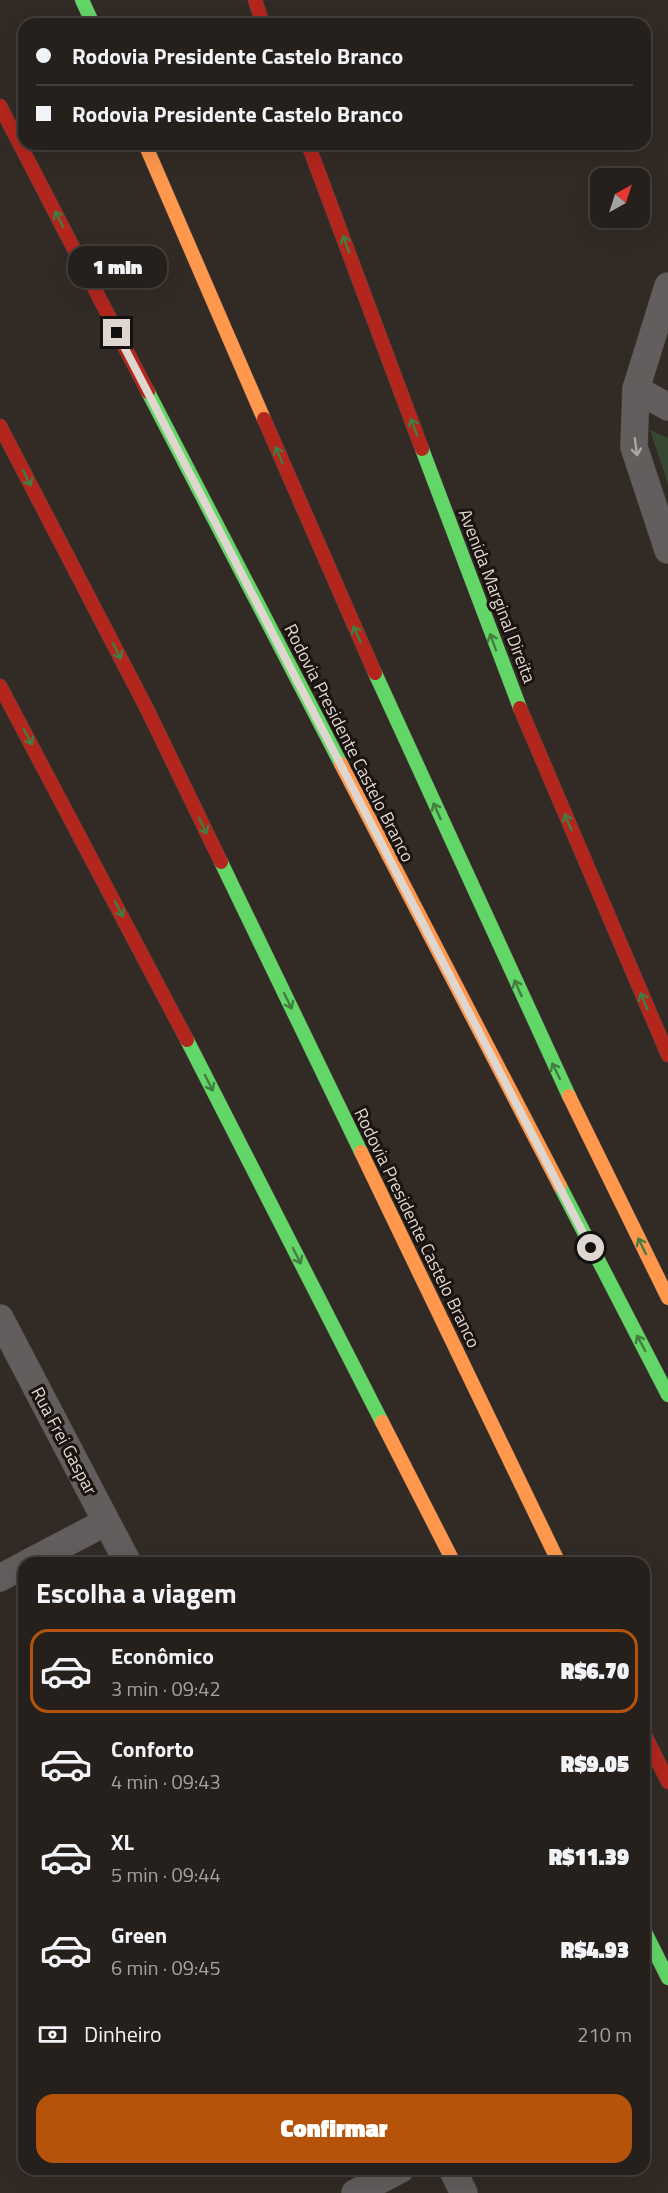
<!DOCTYPE html>
<html lang="pt">
<head>
<meta charset="utf-8">
<style>
	:root { --surface:#26201c; --page:#2e2825; --text:#f1f3f6; --muted:#a4a3a3; --line:#423e3b; --accent:#b45309 }
	body { margin:0; font-family:"Titillium Web",sans-serif; background:var(--page); color:var(--text); height:100vh; display:flex; flex-direction:column; font-size:22px; white-space:nowrap }
	* { box-sizing:border-box; margin:0 }
	p { font-size:20px; color:var(--muted) }
	.icon { flex:none; width:33px; height:33px; fill:none; stroke:currentColor; stroke-width:2; stroke-linecap:round; stroke-linejoin:round }
	.map { position:relative; flex:1; overflow:hidden }
	.drawer { position:absolute; left:18px; top:1557px; width:632px; height:618px; display:flex; flex-direction:column; background:var(--surface); border-radius:18px; box-shadow:0 6px 24px #0002,0 0 0 2px var(--line) }
	.drawer>* { flex:none }
	.banner { position:absolute; left:18px; top:18px; width:633px; height:132px; border-radius:18px; box-shadow:0 6px 24px #0002,0 0 0 2px var(--line); display:grid; align-content:center; height:132px; padding:0 18px; background:var(--surface) }
	.needle { width:39px; rotate:39deg }
	.buttons { position:absolute; left:590px; top:168px; display:grid; gap:12px }
	.buttons a { display:grid; place-items:center; width:60px; height:60px; border-radius:12px; background:var(--surface); box-shadow:0 6px 24px #0002,0 0 0 2px var(--line); font-size:30px }
	.end { position:absolute; width:27px; height:27px; margin:-14px; border:8px solid #dfd6d0; background:#111; box-shadow:0 0 0 3px #111 }
	.from { border-radius:50% }
	.bubble { position:absolute; height:42px; border-radius:18px; background:var(--surface); box-shadow:0 6px 24px #0002,0 0 0 2px var(--line); font-size:20px; font-weight:800; line-height:42px; text-align:center }
	.banner b { display:flex; align-items:center; gap:21px; height:57px; font-size:22px }
	.banner b+b { border-top:2px solid var(--line) }
	.banner i { width:15px; height:15px; background:var(--text) }
	ul { padding:0; list-style:none }
	li { display:flex; align-items:center; gap:18px; height:84px; margin:0 12px 9px; padding:0 6px; border:3px solid transparent; border-radius:18px }
	li div { flex:1 }
	li b { display:block; font-size:22px }
	li em { font-style:normal; font-weight:800 }
	li.active { border-color:var(--accent) }
	li>.icon { width:54px; height:54px; stroke-width:1.5 }
	h2 { padding:0 18px; font-size:27px; line-height:72px }
	.pay { display:flex; align-items:center; gap:15px; height:66px; padding:0 18px; font-size:22px }
	.pay p { margin-inline-start:auto }
	.button { display:flex; gap:12px; margin-top:auto; padding:12px 18px }
	.button a { flex:1; height:69px; border-radius:18px; background:var(--accent); color:#fff; font-size:24px; font-weight:800; line-height:69px; text-align:center }
	.map>svg:first-child { display:block }
</style>
</head>
<body>
<div class="map">
<svg width="668" height="2193" viewBox="0 0 668 2193">
	<rect width="100%" height="100%" fill="#322a25"/>
	<path fill="#364831" d="M650,430L668,438V484Z"/>
	<g fill="none" stroke-linecap="round" stroke-linejoin="round">
		<defs>
			<g id="street">
				<path d="M668,286L636,389L634,447L668,550"/>
				<path d="M636,389L668,407"/>
				<path d="M0,1318L128,1563"/>
				<path d="M28,1563L106,1522"/>
				<path d="M0,1578L24,1565"/>
				<path d="M452,2169L464,2193"/>
				<path d="M355,2193L401,2169"/>
			</g>
			<g id="fast">
				<path d="M82,0L93,24"/>
				<path d="M148,392L341,764"/>
				<path d="M422,449L520,708"/>
				<path d="M375,673L569,1096"/>
				<path d="M221,862L361,1152"/>
				<path d="M187,1040L382,1422"/>
				<path d="M560,1186L668,1395"/>
				<path d="M644,1930L668,1978"/>
			</g>
			<g id="slow">
				<path d="M145,144L264,419"/>
				<path d="M341,764L560,1186"/>
				<path d="M569,1096L668,1298"/>
				<path d="M361,1152L559,1563"/>
				<path d="M382,1422L454,1563"/>
			</g>
			<g id="jam">
				<path d="M255,0L263,24"/>
				<path d="M0,106L148,392"/>
				<path d="M308,144L422,449"/>
				<path d="M264,419L375,673"/>
				<path d="M0,426L147,709L221,862"/>
				<path d="M0,686L187,1040"/>
				<path d="M520,708L668,1055"/>
				<path d="M644,1733L668,1782"/>
			</g>
		</defs>
		<use href="#street" stroke="#4d4641" stroke-width="28"/>
		<use href="#fast" stroke="#4d4641" stroke-width="15"/>
		<use href="#slow" stroke="#4d4641" stroke-width="15"/>
		<use href="#jam" stroke="#4d4641" stroke-width="15"/>
		<use href="#street" stroke="#625e5d" stroke-width="27"/>
		<use href="#fast" stroke="#63d668" stroke-width="14"/>
		<use href="#slow" stroke="#ff974d" stroke-width="14"/>
		<use href="#jam" stroke="#b3261e" stroke-width="14"/>
	</g>
	<defs><path id="oneway-shaft" d="M-6 0H5M1.5-3L5.5 0L1.5 3" fill="none" stroke-width="1.6" stroke-linecap="round" stroke-linejoin="round" transform="scale(1.5)"/></defs>
	<g stroke="#427e40">
		<use href="#oneway-shaft" transform="translate(59 219) rotate(-117)"/>
		<use href="#oneway-shaft" transform="translate(346 244) rotate(-110)"/>
		<use href="#oneway-shaft" transform="translate(414 427) rotate(-110)"/>
		<use href="#oneway-shaft" transform="translate(279 455) rotate(-113)"/>
		<use href="#oneway-shaft" transform="translate(27 478) rotate(63)"/>
		<use href="#oneway-shaft" transform="translate(357 634) rotate(-114)"/>
		<use href="#oneway-shaft" transform="translate(493 642) rotate(-110)"/>
		<use href="#oneway-shaft" transform="translate(117 651) rotate(63)"/>
		<use href="#oneway-shaft" transform="translate(28 737) rotate(62)"/>
		<use href="#oneway-shaft" transform="translate(437 811) rotate(-114)"/>
		<use href="#oneway-shaft" transform="translate(568 822) rotate(-113)"/>
		<use href="#oneway-shaft" transform="translate(203 826) rotate(64)"/>
		<use href="#oneway-shaft" transform="translate(119 909) rotate(62)"/>
		<use href="#oneway-shaft" transform="translate(518 988) rotate(-114)"/>
		<use href="#oneway-shaft" transform="translate(288 1001) rotate(64)"/>
		<use href="#oneway-shaft" transform="translate(644 1001) rotate(-113)"/>
		<use href="#oneway-shaft" transform="translate(556 1071) rotate(-116)"/>
		<use href="#oneway-shaft" transform="translate(209 1083) rotate(63)"/>
		<use href="#oneway-shaft" transform="translate(642 1246) rotate(-116)"/>
		<use href="#oneway-shaft" transform="translate(297 1256) rotate(63)"/>
		<use href="#oneway-shaft" transform="translate(641 1343) rotate(-118)"/>
	</g>
	<use stroke="#ada6a2" href="#oneway-shaft" transform="translate(636 447) rotate(82)"/>
	<g fill="none" stroke-linecap="round" stroke-linejoin="round">
		<path stroke="#dfd6d0" stroke-width="8" d="M117,333L591,1248"/>
	</g>
	<g text-anchor="middle" stroke-width="6" stroke-linejoin="round" paint-order="stroke">
		<g font-size="18" fill="#dfd6d0" stroke="#1a130f">
			<text transform="translate(497 596) rotate(69)" y="6">Avenida Marginal Direita</text>
			<text transform="translate(349 743) rotate(63)" y="6">Rodovia Presidente Castelo Branco</text>
			<text transform="translate(417 1228) rotate(64)" y="6">Rodovia Presidente Castelo Branco</text>
			<text transform="translate(64 1441) rotate(62)" y="6">Rua Frei Gaspar</text>
		</g>
	</g>
</svg>
<div class="buttons">
<a><svg class="needle" viewBox="-14 -14 28 28"><path d="M0-13l5 13h-10z" fill="#e53935"/><path d="M0 13l5-13h-10z" fill="#a4a3a3"/></svg></a>
</div>
<i class="end from" style="left:591px;top:1248px"></i>
<i class="end" style="left:117px;top:333px"></i>
<div class="bubble" style="left:68px;top:246px;width:99px">1 min</div>
<div class="banner">
<b><i class="from"></i>Rodovia Presidente Castelo Branco</b>
<b><i></i>Rodovia Presidente Castelo Branco</b>
</div>
<section class="drawer">
<h2>Escolha a viagem</h2>
<ul>
<li class="active"><svg class="icon" aria-label="car" viewBox="0 0 24 24"><path d="M5 17H2v-5l4-1 3-4h7l3 4 3 1v5h-3M9 17h6M6 11h13"/><circle cx="7" cy="17" r="2"/><circle cx="17" cy="17" r="2"/></svg><div><b>Econômico</b><p>3 min · 09:42</p></div><em>R$6.70</em></li>
<li><svg class="icon" aria-label="car" viewBox="0 0 24 24"><path d="M5 17H2v-5l4-1 3-4h7l3 4 3 1v5h-3M9 17h6M6 11h13"/><circle cx="7" cy="17" r="2"/><circle cx="17" cy="17" r="2"/></svg><div><b>Conforto</b><p>4 min · 09:43</p></div><em>R$9.05</em></li>
<li><svg class="icon" aria-label="car" viewBox="0 0 24 24"><path d="M5 17H2v-5l4-1 3-4h7l3 4 3 1v5h-3M9 17h6M6 11h13"/><circle cx="7" cy="17" r="2"/><circle cx="17" cy="17" r="2"/></svg><div><b>XL</b><p>5 min · 09:44</p></div><em>R$11.39</em></li>
<li><svg class="icon" aria-label="car" viewBox="0 0 24 24"><path d="M5 17H2v-5l4-1 3-4h7l3 4 3 1v5h-3M9 17h6M6 11h13"/><circle cx="7" cy="17" r="2"/><circle cx="17" cy="17" r="2"/></svg><div><b>Green</b><p>6 min · 09:45</p></div><em>R$4.93</em></li>
</ul>
<div class="pay"><svg class="icon" aria-label="cash" viewBox="0 0 24 24"><path d="M3 7h18v10H3z"/><circle cx="12" cy="12" r="2"/></svg>Dinheiro<p>210 m</p></div>
<div class="button"><a>Confirmar</a></div>
</section>
</div>
</body>
</html>
